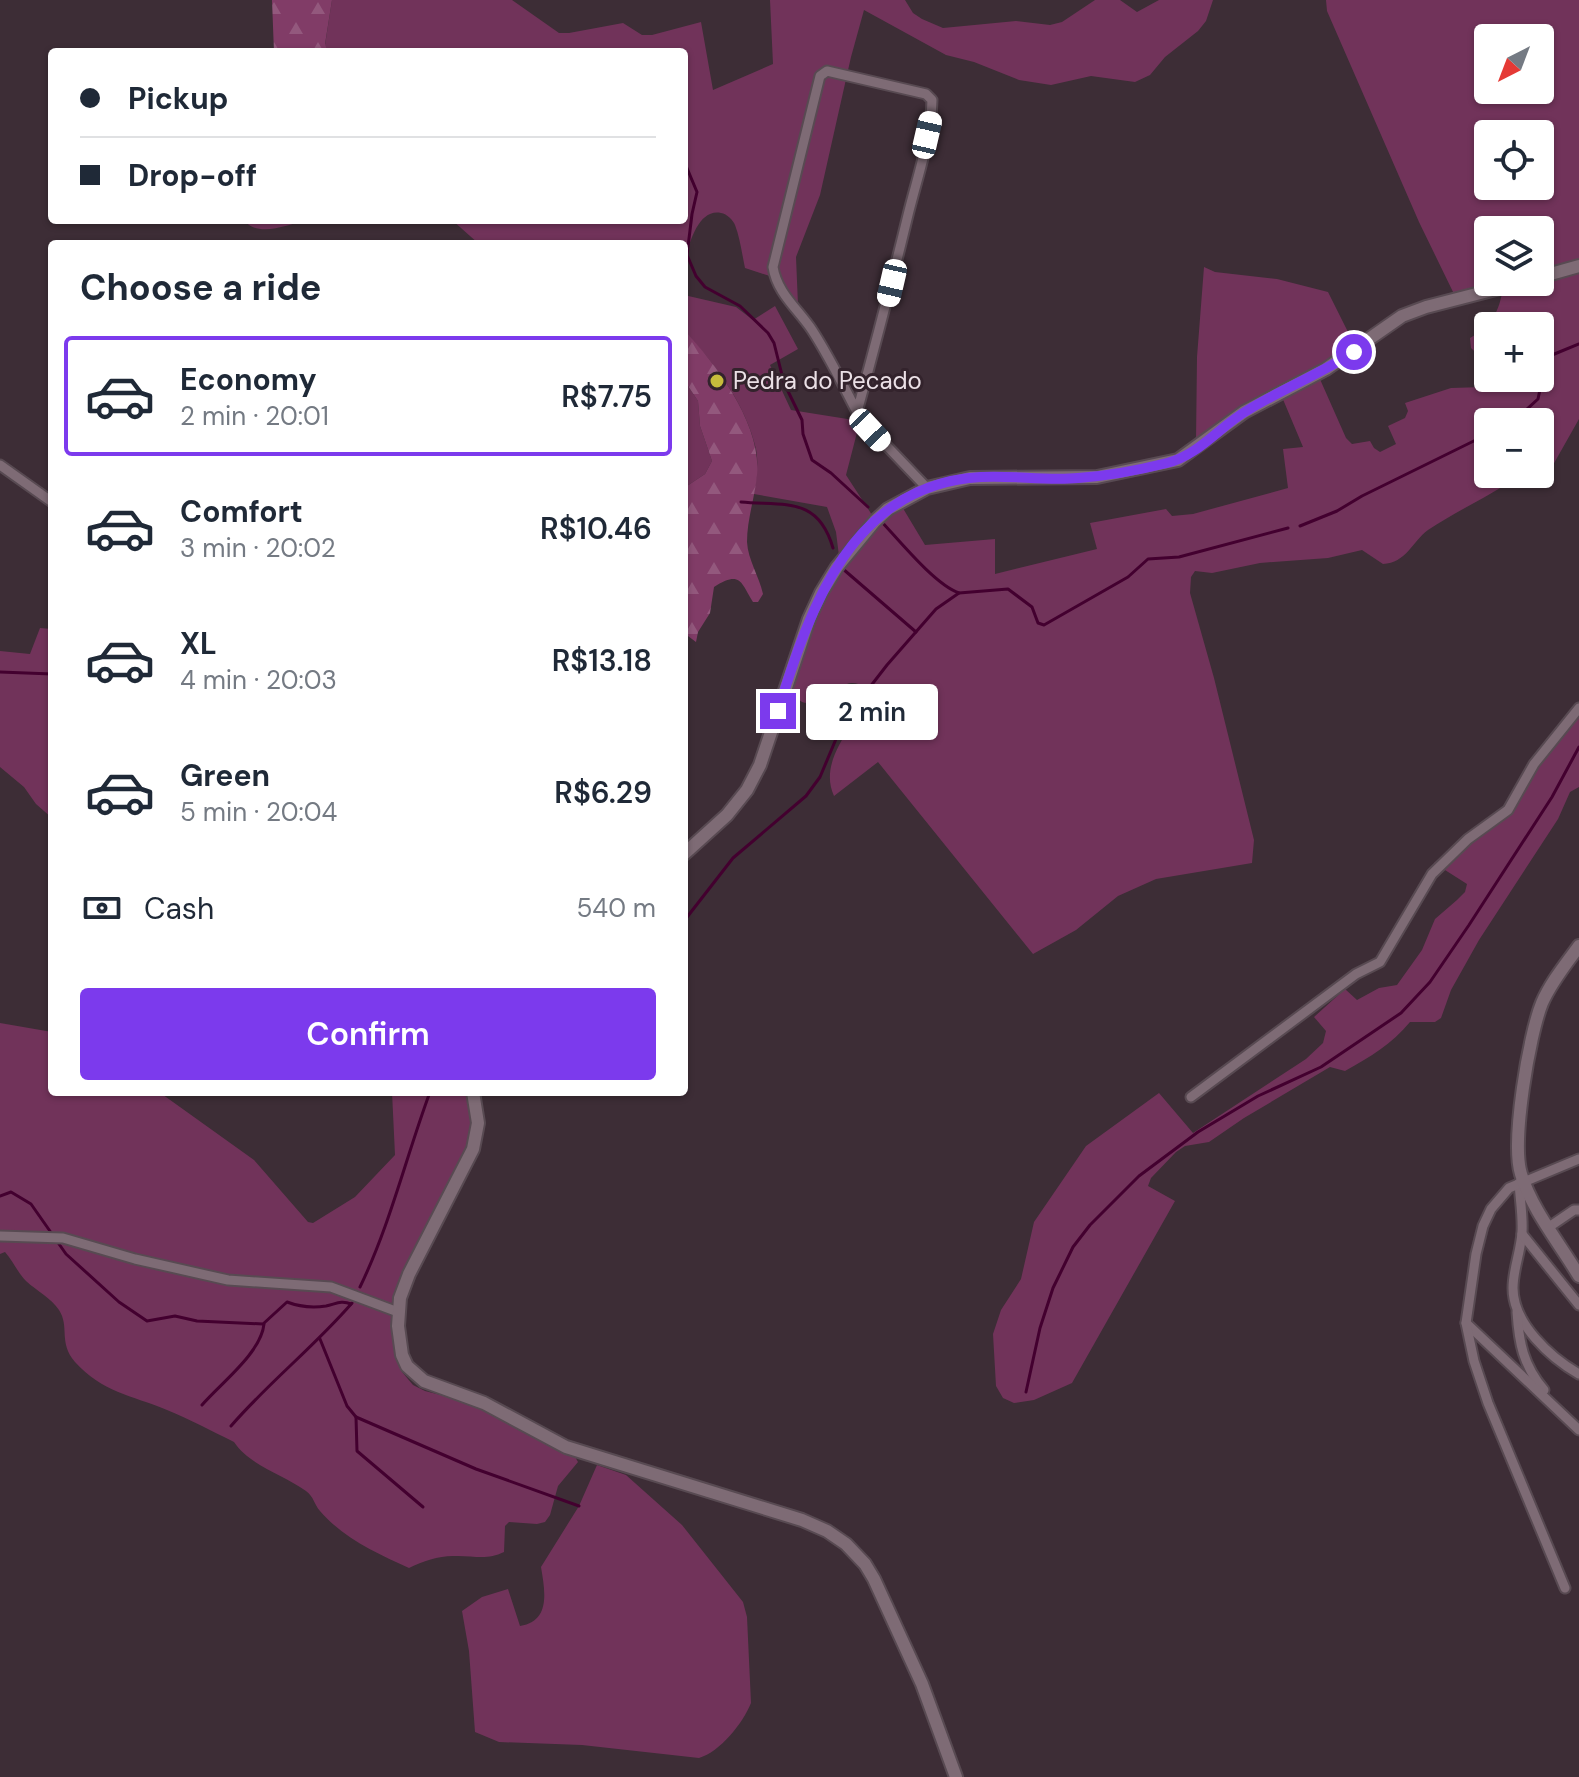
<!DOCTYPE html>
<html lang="en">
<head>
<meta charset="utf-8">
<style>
	:root { --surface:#fff; --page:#f2f2f3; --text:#1f2937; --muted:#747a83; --line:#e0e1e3; --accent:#7c3aed }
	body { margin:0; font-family:"DM Sans",sans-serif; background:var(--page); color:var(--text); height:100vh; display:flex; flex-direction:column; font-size:30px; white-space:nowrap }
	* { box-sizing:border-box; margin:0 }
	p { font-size:26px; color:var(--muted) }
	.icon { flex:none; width:44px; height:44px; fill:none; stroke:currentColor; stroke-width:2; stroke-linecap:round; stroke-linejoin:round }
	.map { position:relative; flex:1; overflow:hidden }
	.panel { position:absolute; left:48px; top:240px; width:640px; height:856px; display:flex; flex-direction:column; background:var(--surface); border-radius:8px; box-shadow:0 2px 6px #0004 }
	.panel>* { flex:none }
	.hud { position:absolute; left:48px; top:48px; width:640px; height:176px; border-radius:8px; box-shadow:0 2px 6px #0004; display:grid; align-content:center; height:176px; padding:0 32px; background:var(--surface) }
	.needle { width:52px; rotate:222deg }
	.controls { position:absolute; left:1474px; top:24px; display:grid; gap:16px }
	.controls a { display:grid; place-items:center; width:80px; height:80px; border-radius:8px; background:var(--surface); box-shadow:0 2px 6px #0004; font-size:40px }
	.end { position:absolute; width:36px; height:36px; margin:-18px; border:10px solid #7c3aed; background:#fff; box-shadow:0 0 0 4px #fff }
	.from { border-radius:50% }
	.bubble { position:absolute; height:56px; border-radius:8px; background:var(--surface); box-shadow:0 2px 6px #0004; font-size:26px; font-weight:600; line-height:56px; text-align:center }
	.car { position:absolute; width:24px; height:48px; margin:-24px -12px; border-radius:10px; box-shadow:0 0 6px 2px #0007; background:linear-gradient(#fff 24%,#345 0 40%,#fff 0 76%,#345 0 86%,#fff 0) }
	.hud b { display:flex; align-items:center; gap:28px; height:76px; font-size:30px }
	.hud b+b { border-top:2px solid var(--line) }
	.hud i { width:20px; height:20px; background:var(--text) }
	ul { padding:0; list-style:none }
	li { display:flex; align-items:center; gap:24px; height:120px; margin:0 16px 12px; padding:0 16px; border:4px solid transparent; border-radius:8px }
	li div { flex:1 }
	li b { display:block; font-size:30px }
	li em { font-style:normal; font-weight:600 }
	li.current { border-color:var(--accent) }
	li>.icon { width:72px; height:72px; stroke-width:1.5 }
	h2 { padding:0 32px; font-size:36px; line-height:96px }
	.pay { display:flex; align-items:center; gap:20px; height:88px; padding:0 32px; font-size:30px }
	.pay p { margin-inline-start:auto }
	.cta { display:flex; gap:16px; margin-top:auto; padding:16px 32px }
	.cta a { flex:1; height:92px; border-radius:8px; background:var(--accent); color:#fff; font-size:32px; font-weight:600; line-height:92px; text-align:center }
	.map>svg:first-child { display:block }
</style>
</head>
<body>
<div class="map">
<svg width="1579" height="1777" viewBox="0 0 1579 1777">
	<defs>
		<pattern id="forest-firs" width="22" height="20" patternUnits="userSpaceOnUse" patternTransform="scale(2)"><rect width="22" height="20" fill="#813c67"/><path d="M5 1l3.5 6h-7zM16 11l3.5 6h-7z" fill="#93587d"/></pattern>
	</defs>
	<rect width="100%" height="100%" fill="#3d2d36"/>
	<g fill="#71335a" fill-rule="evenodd">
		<path d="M332,0H512L559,33H569L623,23L642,35H652L701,22L713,90L773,64L770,0H905L913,13L922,19L943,28L1016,21L1050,25L1062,22L1095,0H1120L1137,12L1159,0H1213L1206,21L1198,31L1165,57L1150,75L1135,82L1091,76L1051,85L1019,80L974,62L946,55L864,10L851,57L820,195L796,257L798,305L776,278L745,268C742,254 740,238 735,225C733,220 727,214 721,213C697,208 688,248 684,264V244H479L452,220H684V52H328L325,45Z"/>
		<path d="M1326,0H1579V260L1540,270V230H1488V282H1499L1455,296L1419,222L1327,11ZM1488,38H1540V90H1488ZM1488,134H1540V186H1488Z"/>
		<path d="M244,220H306C288,225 257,238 244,220Z"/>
		<path d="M1204,267L1215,272L1277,279L1328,292L1354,344L1196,442L1197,357Z"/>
		<path d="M1579,273V419L1553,465L1540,469V422H1488V474H1522C1492,495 1458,510 1428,530C1412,542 1406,563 1383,564L1362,550L1328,558L1260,563L1212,573L1195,571L1191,577L1190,593L1214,678L1254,840L1252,863L1156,879L1118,896L1076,930L1033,954L878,762L834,796C817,759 857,722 873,694C867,689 859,682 851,683C829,686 801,727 791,682L827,587L887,515L901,505L925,545L995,539V574L1097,549L1090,523L1166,509L1172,516L1193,514L1288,488L1283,449L1303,447L1282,397L1319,377L1346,438L1352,444L1370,441L1374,448L1380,452L1396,444L1388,426L1405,418L1408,411L1405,403L1451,388L1484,387L1492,382L1493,378H1540V326H1488V364L1471,348L1470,338C1489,327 1498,315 1502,293Z"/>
		<path d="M684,295L736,307L753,320L775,306L798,349L770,365L791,410L860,421L846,475L872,515L839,556L836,532L827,507L754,494C756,479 759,464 756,449C746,405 715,363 684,331Z"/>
		<path d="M684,380L698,401L700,426L712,461L705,474L684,488Z"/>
		<path d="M40,628L52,629V818L36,804L24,787L0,767V651L30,654Z"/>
		<path d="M1579,712V787L1570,792L1558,819L1479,940L1451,990L1441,1018L1435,1022H1410C1392,1044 1370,1057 1345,1071L1330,1067L1244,1118L1209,1142L1185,1146L1176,1152L1151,1178L1148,1186L1175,1201L1072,1383L1034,1400L1014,1403L1003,1398L996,1386L993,1334L1001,1310L1021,1279L1034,1222L1086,1146L1159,1093L1193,1133L1306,1059L1323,1043L1326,1031L1314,1017L1345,989L1357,1000L1379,988L1397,985L1422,950L1435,919L1457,900L1465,892L1467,884L1434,863L1512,804L1541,760Z"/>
		<path d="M0,1023L52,1032V1092H159L254,1160L308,1222L313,1223L355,1197L395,1155L392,1092H468L474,1129L472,1144L433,1213L396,1295L391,1318L397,1357L402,1372L413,1385L425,1391L472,1403L574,1455L578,1462L558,1486L550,1515L545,1522L537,1524L509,1522L505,1526L504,1552C486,1561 473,1555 453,1556C438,1556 423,1561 409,1568C378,1554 343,1538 320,1511C314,1504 314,1497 306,1491C283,1474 250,1466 234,1442C212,1431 189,1419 167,1410C131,1395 102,1392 75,1362C58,1342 70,1327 59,1310C51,1298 37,1291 26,1281C18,1273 13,1261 5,1252L0,1254Z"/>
		<path d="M597,1465L626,1475L682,1525L743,1602L747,1617L751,1703C743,1723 720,1752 699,1758L582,1745L499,1742L475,1732L469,1651L462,1611L482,1597L508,1589L520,1626C551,1621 545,1591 541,1567L579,1506Z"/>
	</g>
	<g fill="url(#forest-firs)">
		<path d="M272,0H332L325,44L328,52H274Z"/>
		<path d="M684,330C717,365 762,425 757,475C755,497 747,519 747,542C748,560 759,576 763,594L758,602H753C741,583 741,570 714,587L710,613L698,632L696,642L684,633L686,597L684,589V488L705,474L712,461L700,426L698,401L684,380Z"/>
	</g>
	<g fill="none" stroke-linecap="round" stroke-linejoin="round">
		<g stroke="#43002f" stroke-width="3">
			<path d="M630,50L632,52"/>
			<path d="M684,161L697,192L692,214L687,255L696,276L705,287L740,306L768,333L774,343L784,383L802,420L803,434L812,460L831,473L868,507"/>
			<path d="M1513,422L1538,399L1546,361L1552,355L1579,344"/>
			<path d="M741,502C785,506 818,496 833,548"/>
			<path d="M880,520C898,539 935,585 959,593"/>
			<path d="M1300,526L1337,511L1362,496L1488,434"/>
			<path d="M843,569L916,632"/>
			<path d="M0,672L52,674"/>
			<path d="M684,921L733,858L806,796L820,777L836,739L856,705L887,665L936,609L959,593L1008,589L1032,607L1038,623L1044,625L1128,577L1148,559L1179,557L1288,528"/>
			<path d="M0,1196L11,1192L31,1204L66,1254L119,1302L147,1321L175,1316L197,1321L263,1324L287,1302C300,1307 312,1308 326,1306C336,1304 341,1300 351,1304"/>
			<path d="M360,1287C390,1225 406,1157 430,1092"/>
			<path d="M320,1339L347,1406L356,1417L357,1451L423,1507"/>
			<path d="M1026,1392L1040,1328L1053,1288L1073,1247L1090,1225L1139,1176L1198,1132L1258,1096L1321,1067L1401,1013L1430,982L1469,925L1552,797L1579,747"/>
			<path d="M202,1405C221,1383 261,1353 264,1324"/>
			<path d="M356,1417L476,1469L579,1506"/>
			<path d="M231,1426C269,1382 314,1347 352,1303"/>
		</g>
		<defs>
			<g id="street">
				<path d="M857,412C875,346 892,281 908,215C917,178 931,139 932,100L926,94L827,71L820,76L773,267C777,293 798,309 812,330C829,356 843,385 857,412L864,422L927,488"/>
				<path d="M0,465L52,502"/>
				<path d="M1191,1097L1356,974L1380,962L1432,874L1468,839L1508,810L1534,764L1579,708"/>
				<path d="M1519,1183C1520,1199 1523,1216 1522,1232C1521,1251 1513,1269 1513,1288C1513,1324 1551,1358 1579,1374"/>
				<path d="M1549,1227L1574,1210H1579"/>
				<path d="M1522,1234L1579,1305"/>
				<path d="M0,1236L63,1238L135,1259L228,1280L331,1287L398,1312"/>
				<path d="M1517,1312C1519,1343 1523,1365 1544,1390"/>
				<path d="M1466,1323L1579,1430"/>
				<path d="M1565,1588L1488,1403L1474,1361L1466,1323L1476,1254L1483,1226L1491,1209L1509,1188L1579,1159"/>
			</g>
			<g id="secondary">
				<path d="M1540,277L1579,266"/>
				<path d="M684,854L727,815L747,790L760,765L809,619L821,593L837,567L875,521L888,509L927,488L970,478L1097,477L1178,460L1244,412L1326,369L1402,316L1426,307L1523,282"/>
				<path d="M1579,946C1566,964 1551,982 1542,1003C1529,1035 1511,1142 1521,1174C1532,1210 1560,1244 1579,1276"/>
				<path d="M473,1092L478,1123L473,1149L409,1274L400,1298L398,1326L402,1355L407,1366L424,1381L484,1403L566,1447L802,1520L827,1531L846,1544L865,1564L874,1579L922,1684L956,1777"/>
			</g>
		</defs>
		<use href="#street" stroke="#584a52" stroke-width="13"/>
		<use href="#secondary" stroke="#584a52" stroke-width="16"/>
		<use href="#street" stroke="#7e6b75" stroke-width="9"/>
		<use href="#secondary" stroke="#7e6b75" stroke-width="12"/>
	</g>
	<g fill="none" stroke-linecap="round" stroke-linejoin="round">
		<path stroke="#7c3aed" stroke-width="10" d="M778,711C810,607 852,484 981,477C1013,475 1046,481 1078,478C1107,476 1139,470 1167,463C1199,455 1220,426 1248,410C1282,389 1320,374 1354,352"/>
	</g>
	<circle fill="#c6bc3c" stroke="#33232c" stroke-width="3" cx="717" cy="381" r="8"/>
	<g text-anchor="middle" stroke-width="6" stroke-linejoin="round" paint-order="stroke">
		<g font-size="24" fill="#ebe0e6" stroke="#33232c" text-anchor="start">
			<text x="733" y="389">Pedra do Pecado</text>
		</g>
	</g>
</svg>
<div class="controls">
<a><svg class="needle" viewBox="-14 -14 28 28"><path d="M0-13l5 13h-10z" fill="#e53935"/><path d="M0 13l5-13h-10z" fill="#747a83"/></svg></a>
<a><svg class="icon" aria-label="locate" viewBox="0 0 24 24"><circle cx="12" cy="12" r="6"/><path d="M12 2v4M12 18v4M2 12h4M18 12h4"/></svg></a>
<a><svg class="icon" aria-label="layers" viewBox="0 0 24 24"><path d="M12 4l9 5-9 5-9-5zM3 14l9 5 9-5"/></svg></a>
<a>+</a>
<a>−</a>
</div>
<i class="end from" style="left:1354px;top:352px"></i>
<i class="end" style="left:778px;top:711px"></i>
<div class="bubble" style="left:806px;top:684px;width:132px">2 min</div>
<i class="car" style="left:927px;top:135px;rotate:13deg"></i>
<i class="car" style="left:892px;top:283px;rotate:193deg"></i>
<i class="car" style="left:870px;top:430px;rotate:137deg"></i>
<div class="hud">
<b><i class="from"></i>Pickup</b>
<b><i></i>Drop-off</b>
</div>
<section class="panel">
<h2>Choose a ride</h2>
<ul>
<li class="current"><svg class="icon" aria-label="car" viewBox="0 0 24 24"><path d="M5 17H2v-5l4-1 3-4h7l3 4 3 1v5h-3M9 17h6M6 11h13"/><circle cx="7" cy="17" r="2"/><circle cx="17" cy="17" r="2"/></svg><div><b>Economy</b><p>2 min · 20:01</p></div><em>R$7.75</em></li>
<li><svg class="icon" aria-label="car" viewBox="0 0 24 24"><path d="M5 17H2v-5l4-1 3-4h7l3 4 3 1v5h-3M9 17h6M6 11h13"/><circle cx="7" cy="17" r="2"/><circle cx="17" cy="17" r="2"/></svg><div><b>Comfort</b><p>3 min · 20:02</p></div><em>R$10.46</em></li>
<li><svg class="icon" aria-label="car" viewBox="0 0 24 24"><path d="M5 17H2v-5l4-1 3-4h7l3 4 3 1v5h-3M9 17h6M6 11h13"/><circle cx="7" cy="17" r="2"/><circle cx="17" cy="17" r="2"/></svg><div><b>XL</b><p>4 min · 20:03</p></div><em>R$13.18</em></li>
<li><svg class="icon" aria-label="car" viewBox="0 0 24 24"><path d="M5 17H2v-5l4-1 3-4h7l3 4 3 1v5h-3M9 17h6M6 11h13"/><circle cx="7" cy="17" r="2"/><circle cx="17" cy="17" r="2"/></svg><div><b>Green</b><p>5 min · 20:04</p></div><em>R$6.29</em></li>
</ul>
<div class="pay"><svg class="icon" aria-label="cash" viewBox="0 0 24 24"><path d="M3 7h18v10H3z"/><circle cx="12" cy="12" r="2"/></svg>Cash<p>540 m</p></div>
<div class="cta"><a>Confirm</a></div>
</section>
</div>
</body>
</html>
